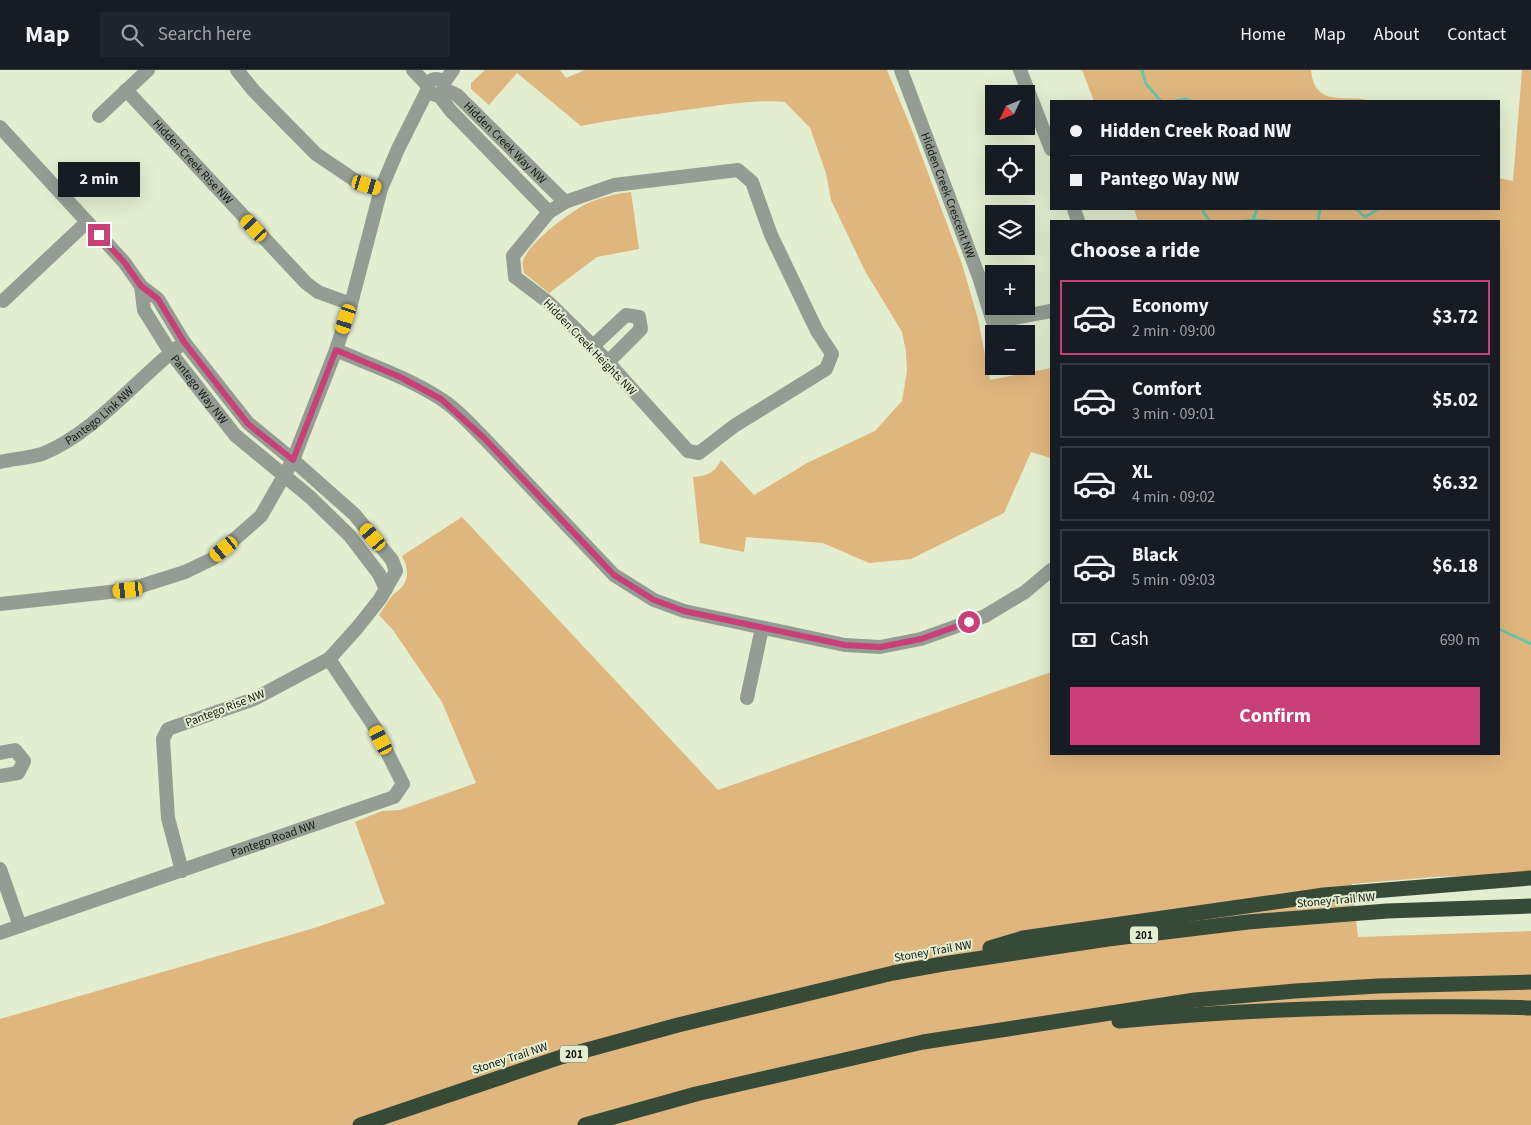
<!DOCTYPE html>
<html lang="en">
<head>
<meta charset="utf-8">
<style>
	:root { --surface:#171b24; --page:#20242c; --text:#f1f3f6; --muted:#9ea1a6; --line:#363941; --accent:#c93f78 }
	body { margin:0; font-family:"Source Sans 3",sans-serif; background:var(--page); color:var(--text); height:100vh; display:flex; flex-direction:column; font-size:19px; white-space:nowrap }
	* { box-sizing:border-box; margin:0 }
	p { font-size:16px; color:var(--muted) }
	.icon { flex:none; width:28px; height:28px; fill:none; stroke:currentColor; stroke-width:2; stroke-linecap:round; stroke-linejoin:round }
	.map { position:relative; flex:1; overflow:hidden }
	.side { position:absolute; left:1050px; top:150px; width:450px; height:535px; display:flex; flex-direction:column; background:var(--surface); border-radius:0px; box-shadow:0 5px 20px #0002 }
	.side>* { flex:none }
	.top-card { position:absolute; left:1050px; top:30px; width:450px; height:110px; border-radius:0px; box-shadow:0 5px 20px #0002; display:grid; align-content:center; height:110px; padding:0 20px; background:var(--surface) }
	.needle { width:32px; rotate:227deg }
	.tools { position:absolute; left:985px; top:15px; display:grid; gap:10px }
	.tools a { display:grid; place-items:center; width:50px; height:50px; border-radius:0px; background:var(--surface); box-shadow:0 5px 20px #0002; font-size:25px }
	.end { position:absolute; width:22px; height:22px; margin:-11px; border:6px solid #c93f78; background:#fff; box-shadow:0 0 0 2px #fff }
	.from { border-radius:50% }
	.bubble { position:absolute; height:35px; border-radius:0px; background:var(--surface); box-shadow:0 5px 20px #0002; font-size:16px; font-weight:700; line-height:35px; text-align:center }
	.car { position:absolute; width:15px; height:30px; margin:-15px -8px; border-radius:6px; box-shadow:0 0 4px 1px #0007; background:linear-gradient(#f5c518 24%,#345 0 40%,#f5c518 0 76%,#345 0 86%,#f5c518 0) }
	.top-card b { display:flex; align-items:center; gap:18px; height:48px; font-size:19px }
	.top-card b+b { border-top:1px solid var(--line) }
	.top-card i { width:12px; height:12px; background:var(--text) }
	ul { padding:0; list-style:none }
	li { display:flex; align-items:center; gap:15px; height:75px; margin:0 10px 8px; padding:0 10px; border:2px solid var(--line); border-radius:0px }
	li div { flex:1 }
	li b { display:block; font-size:19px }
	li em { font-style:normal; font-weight:700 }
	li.active { border-color:var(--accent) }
	li>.icon { width:45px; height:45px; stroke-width:1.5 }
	h2 { padding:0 20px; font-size:22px; line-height:60px }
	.pay { display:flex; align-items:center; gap:12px; height:55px; padding:0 20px; font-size:19px }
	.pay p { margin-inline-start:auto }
	.button { display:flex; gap:10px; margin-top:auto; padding:10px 20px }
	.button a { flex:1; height:58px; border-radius:0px; background:var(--accent); color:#fff; font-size:20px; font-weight:700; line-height:58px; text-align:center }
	header { display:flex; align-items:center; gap:30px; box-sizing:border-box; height:70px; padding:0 25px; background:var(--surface); border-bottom:1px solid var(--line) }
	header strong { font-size:24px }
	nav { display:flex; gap:28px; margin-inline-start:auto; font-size:18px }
	.search { width:350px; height:45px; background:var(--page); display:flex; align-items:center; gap:12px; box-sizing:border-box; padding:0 18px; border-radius:0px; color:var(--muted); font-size:19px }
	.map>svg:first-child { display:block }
</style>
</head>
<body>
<header>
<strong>Map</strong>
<div class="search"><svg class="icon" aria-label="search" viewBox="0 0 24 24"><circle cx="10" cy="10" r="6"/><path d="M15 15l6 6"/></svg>Search here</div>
<nav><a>Home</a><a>Map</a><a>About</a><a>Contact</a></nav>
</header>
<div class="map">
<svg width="1531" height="1055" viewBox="0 0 1531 1055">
	<rect width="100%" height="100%" fill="#e3edd0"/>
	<g fill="#e0b67f">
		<path d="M485,0H560L566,8L585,0H887L912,60L962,194L978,249L990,310L1051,298V388L1031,382L1004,443L911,489L869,493L823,473L746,467L744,482L700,473L693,407C707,406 715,403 721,390L754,425L807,393L875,361L902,331L907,301L906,282L902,262L865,201L831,130L826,103L810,58L785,32C752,29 718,36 685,40C650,45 615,49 581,56L517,3L489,35L471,19V13Z"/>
		<path d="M1082,0H1311C1315,40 1347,23 1372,31H1094Z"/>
		<path d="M1522,0H1531V801L1517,804L1434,807L1352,814L1358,867L1531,861V1055H0V949L311,859L385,834L355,752L382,741L400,740L476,713L442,632L393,560L379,545C383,539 387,533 391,527C393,524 397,522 400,519C410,510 408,497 402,486L462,447L718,720L1051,602V684H1499V151H1138L1134,139H1499V108L1513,111Z"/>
		<path d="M631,122L639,179L597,187L549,223L524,203C523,199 522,195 523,191C529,172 569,143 586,134C600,127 616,124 631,122Z"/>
	</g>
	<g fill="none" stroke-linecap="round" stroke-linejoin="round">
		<g stroke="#6bc3a8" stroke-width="3">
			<path d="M1142,0L1146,14L1161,31"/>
			<path d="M1175,31L1185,29L1191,31"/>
			<path d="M1202,139L1209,151"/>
			<path d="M1356,139L1365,147L1378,139"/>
			<path d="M1253,150L1269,151"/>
			<path d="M1245,151L1253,150L1257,139"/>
			<path d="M1318,151L1320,139"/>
			<path d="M1499,559L1531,574"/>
		</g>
		<g stroke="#939d94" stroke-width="14">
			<path d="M237,0L254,21L316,84L359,113L381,119"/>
			<path d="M413,0L428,16"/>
			<path id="s1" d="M901,0L979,207L993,252L1051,241"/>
			<path d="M1020,0L1051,79"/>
			<circle cx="436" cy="17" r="8"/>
			<path d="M443,14L453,0"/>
			<path id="s2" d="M444,19L457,25L565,132"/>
			<path id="s3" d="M126,20L306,213L318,222L351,234"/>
			<path d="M438,24L451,41L549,142"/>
			<path d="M99,46L148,0"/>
			<path d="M0,57L124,192L141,216L158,229L184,272L248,353L293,390L354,444L392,490L396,501L380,529L357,558L329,589L254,629L168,659L163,669L168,748L182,801"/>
			<path d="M738,100L752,112L771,165L817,261L832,284L826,299L734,356L699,383L688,381L593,276L548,232L515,207L513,186L549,142L565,132L614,115Z"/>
			<path d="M1074,139L1078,151"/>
			<path id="s4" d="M141,216L144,240L171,283L235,365L310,427L350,466L379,504L386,519"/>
			<path d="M3,231L87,152"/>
			<path d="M593,276L626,245L639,247L641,259L608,292"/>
			<path d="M336,280C371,295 409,308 441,329C457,339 470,354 484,368L614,505L654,530L684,541L845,575L880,577L921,569L985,546L1025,522L1051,500"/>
			<path id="s5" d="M0,392C13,389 29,388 42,384C94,363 134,312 178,277"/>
			<path d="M0,534L128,520L185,502L212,489L261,446L293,390L336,280L351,234L381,119L398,79L428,19"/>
			<path d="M747,628L762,558"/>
			<path d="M0,683L15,680L24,691L18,703L0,706"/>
			<path d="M0,799L20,856"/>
			<path id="s6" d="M0,863L394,727L403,714L374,656L329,589"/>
		</g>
		<g stroke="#374a38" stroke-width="15">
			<path d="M990,878L1023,868L1324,825L1531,808"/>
			<path d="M1119,951C1212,942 1305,938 1398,937C1443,937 1487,936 1531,938"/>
			<path d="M360,1055L561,987L678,955L893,903L943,894L1108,869L1248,852L1387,841L1531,836"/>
			<path d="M585,1055L696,1024L923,972L1195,930L1295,921L1378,916L1531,912"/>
		</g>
	</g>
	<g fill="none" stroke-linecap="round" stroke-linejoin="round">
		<path stroke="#c93f78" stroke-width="6" d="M99,165L124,192L141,216L158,229L184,272L248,354L293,390L336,280L400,307L441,329L484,368L614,505L654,530L684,541L845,575L880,577L921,569L969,552"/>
	</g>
	<g text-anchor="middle" stroke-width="4" stroke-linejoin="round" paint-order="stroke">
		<g fill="#e3edd0" stroke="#535949" stroke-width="1">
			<rect x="1130" y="856.5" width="28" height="17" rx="4"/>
			<rect x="560" y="975.5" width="28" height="17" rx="4"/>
		</g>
		<g font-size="11" font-weight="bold" fill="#15190f">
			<text x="1144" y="869">201</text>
			<text x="574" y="988">201</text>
		</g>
		<g font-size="12" fill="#15190f" stroke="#e3edd0">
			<text dy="4" stroke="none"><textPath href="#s2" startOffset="82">Hidden Creek Way NW</textPath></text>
			<text dy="4" stroke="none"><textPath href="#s3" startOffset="98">Hidden Creek Rise NW</textPath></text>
			<text dy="4" stroke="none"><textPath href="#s1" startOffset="134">Hidden Creek Crescent NW</textPath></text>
			<text transform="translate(590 277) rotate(46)" y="4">Hidden Creek Heights NW</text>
			<text dy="4" stroke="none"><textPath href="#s4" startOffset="121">Pantego Way NW</textPath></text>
			<text dy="4" stroke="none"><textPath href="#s5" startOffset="112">Pantego Link NW</textPath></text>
			<text transform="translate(225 638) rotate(-21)" y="4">Pantego Rise NW</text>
			<text dy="4" stroke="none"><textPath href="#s6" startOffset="289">Pantego Road NW</textPath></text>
			<text transform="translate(1336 830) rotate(-5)" y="4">Stoney Trail NW</text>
			<text transform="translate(933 881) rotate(-10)" y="4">Stoney Trail NW</text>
			<text transform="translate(510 988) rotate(-18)" y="4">Stoney Trail NW</text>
		</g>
	</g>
</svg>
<div class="tools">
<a><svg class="needle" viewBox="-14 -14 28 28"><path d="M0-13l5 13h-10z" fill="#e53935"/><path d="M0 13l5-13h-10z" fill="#9ea1a6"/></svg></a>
<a><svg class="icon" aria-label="locate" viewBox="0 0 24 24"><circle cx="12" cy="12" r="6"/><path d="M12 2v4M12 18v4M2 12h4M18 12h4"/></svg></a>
<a><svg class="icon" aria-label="layers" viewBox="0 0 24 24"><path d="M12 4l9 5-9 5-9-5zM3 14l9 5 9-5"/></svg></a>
<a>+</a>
<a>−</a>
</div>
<i class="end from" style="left:969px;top:552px"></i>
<i class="end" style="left:99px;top:165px"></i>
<div class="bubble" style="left:58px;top:92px;width:82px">2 min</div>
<i class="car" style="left:367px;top:115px;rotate:106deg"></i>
<i class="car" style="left:254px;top:158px;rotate:317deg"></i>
<i class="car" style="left:346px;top:249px;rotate:198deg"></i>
<i class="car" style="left:373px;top:467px;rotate:320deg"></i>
<i class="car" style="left:224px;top:479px;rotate:231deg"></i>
<i class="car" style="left:128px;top:520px;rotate:264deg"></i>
<i class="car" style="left:381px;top:670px;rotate:333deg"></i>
<div class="top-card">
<b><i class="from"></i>Hidden Creek Road NW</b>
<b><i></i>Pantego Way NW</b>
</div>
<section class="side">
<h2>Choose a ride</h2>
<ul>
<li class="active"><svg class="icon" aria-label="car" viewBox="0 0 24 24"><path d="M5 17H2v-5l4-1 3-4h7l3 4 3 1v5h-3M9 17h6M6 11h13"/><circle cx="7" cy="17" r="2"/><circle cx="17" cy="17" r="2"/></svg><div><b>Economy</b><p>2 min · 09:00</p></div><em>$3.72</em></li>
<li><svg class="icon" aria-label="car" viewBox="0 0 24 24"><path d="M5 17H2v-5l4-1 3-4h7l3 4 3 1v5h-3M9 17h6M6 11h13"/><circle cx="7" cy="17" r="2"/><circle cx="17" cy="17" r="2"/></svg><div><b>Comfort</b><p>3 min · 09:01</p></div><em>$5.02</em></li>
<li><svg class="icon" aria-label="car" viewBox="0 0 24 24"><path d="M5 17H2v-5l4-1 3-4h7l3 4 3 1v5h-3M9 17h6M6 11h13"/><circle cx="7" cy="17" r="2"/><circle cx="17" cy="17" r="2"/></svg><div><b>XL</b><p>4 min · 09:02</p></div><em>$6.32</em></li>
<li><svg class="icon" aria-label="car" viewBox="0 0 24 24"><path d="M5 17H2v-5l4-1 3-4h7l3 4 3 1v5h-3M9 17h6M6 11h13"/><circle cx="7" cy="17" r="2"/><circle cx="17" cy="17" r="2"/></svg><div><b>Black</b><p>5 min · 09:03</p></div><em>$6.18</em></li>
</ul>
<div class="pay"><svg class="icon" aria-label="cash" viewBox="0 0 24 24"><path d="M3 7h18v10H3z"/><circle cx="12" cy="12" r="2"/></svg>Cash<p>690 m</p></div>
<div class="button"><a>Confirm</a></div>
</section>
</div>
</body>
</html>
